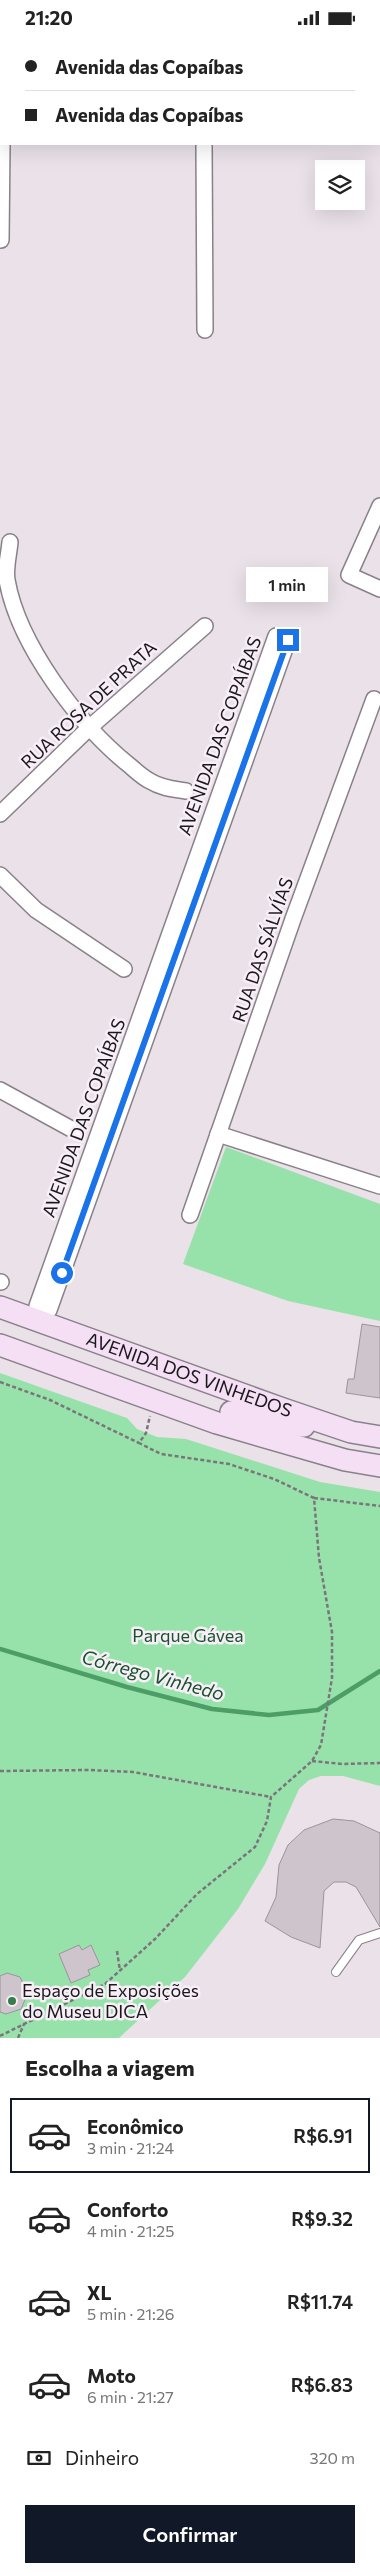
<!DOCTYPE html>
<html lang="pt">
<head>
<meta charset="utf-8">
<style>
	:root { --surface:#fff; --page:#f2f2f2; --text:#222; --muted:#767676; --line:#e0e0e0; --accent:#111827 }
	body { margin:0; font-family:Commissioner,sans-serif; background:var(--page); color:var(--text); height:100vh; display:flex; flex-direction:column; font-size:19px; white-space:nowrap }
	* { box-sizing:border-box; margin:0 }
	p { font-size:16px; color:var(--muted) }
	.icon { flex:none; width:28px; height:28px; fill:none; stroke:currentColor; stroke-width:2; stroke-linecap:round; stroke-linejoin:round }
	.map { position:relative; height:2003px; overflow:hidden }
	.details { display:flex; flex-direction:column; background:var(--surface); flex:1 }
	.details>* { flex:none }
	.hud { position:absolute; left:0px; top:0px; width:380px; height:110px; box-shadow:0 5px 20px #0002; display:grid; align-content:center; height:110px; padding:0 25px; background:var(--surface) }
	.fabs { position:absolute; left:315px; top:125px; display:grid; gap:10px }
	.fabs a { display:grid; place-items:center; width:50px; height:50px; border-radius:0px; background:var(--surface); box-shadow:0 5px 20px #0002; font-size:25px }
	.end { position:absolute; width:22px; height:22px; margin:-11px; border:6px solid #1a73e8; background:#fff; box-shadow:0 0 0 2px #fff }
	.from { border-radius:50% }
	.bubble { position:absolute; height:35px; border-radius:0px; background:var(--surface); box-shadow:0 5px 20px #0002; font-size:16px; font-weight:600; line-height:35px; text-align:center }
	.hud b { display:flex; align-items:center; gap:18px; height:48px; font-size:19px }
	.hud b+b { border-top:1px solid var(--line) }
	.hud i { width:12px; height:12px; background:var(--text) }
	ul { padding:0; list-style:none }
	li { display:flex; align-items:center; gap:15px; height:75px; margin:0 10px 8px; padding:0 15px; border:2px solid transparent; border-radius:0px }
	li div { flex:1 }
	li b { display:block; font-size:19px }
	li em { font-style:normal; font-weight:600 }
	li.selected { border-color:var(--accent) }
	li>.icon { width:45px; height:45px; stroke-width:1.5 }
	h2 { padding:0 25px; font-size:22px; line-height:60px }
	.pay { display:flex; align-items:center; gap:12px; height:55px; padding:0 25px; font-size:19px }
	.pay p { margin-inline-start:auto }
	.action { display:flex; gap:10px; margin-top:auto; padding:10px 25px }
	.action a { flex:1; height:58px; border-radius:0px; background:var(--accent); color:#fff; font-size:20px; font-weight:600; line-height:58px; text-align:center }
	.status { display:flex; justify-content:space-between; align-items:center; height:35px; padding:0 25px; background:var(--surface); direction:ltr }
	.status svg { height:14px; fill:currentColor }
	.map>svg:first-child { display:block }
</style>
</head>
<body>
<div class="status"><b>21:20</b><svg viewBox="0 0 49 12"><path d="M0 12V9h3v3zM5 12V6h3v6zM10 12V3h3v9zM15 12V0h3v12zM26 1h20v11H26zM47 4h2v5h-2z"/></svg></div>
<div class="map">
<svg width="380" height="2003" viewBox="0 0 380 2003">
	<rect width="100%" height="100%" fill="#eae1e9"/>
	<g fill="#97e2aa">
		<path d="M226,1112L380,1169V1286L288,1266L183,1229Z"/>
		<path d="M0,1338L127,1383L137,1394L157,1402L186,1404L320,1447L380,1457V1751L343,1741H321L309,1745L299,1754L265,1829L238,1874L185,1942L119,2003H0Z"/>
	</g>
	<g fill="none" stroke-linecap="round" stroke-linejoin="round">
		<path stroke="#4d9e66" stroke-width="4.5" d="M0,1614L127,1652L212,1674L269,1680L318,1675L380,1636"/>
	</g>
	<g fill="#cdc4cc" stroke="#9c949c">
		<path d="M362,1289L380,1292V1363L346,1358L348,1344H354Z"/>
		<path d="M333,1784L354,1786L380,1798V1892L356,1852L346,1847H334L324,1856L320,1913L291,1902L265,1886L276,1862L279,1830L288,1810L304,1795Z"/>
		<path d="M79,1910L82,1915L91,1910L100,1930L88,1935L90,1940L71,1948L59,1919Z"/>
		<path d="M7,1938L20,1942L28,1958L21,1974L6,1979L0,1977V1941Z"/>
	</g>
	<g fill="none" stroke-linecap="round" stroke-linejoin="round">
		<defs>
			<path id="service" d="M336,1937L359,1905L380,1898"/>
			<g id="minor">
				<path d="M203,0V1"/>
				<path d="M2,1V0"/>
				<path d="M204,109L205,295"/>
				<path d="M1,205L2,109"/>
				<path d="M380,471L349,540L380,554"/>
				<path d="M10,507C9,519 5,533 7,545C18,609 79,690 129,730C135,735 142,742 150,746C161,753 174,754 186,756"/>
				<path d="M276,601L288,605L49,1275L38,1286L37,1271Z"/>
				<path d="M0,779L89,693L205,591"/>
				<path d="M0,840L36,875L124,934"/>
				<path d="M0,1055L75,1096"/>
				<path d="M218,1099L380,1151"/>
				<path d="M190,1180L293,884L374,664"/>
				<path d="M0,1247H1"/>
			</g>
			<g id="secondary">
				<path id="s1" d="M0,1272L283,1374L351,1397L380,1402"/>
				<path d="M0,1310L217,1388L345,1425L380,1431"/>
				<path d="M231,1377L250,1383L304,1391"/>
			</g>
		</defs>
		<use href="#service" stroke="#898189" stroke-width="10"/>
		<use href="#minor" stroke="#898189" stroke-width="18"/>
		<use href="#secondary" stroke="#898189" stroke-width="24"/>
		<g stroke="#7a757a" stroke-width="2.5" stroke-dasharray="4 2.5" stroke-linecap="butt">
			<path d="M0,1347L50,1365L139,1408"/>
			<path d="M314,1463L380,1471"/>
			<path d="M312,1726L343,1729L380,1728"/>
			<path d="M0,1736L89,1735L133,1737L271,1762"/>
			<path d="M117,1916L120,1936"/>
			<path d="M0,2001L105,1949L155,1904L197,1859L255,1812L267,1786L271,1762L312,1726L321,1710L332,1643V1597L319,1523L314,1463L274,1444L229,1429L161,1419L139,1408L146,1398L150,1381"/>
			<path d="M18,2003L24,1989"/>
		</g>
		<use href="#service" stroke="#fff" stroke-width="8"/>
		<use href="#minor" stroke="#fff" stroke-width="15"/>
		<use href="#secondary" stroke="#f5dff5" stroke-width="21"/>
	</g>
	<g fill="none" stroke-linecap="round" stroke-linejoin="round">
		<path stroke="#1a73e8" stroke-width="6" d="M62,1238L288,605"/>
	</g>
	<circle fill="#347e4c" stroke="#f7eef7" stroke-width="2" cx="12" cy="1966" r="5"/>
	<g text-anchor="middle" stroke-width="5" stroke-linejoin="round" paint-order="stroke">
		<g font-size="18" fill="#1b181b" stroke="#f7eef7">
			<text transform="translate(89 670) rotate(-43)" y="6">RUA ROSA DE PRATA</text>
			<text transform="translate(220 701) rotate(-70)" y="6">AVENIDA DAS COPAÍBAS</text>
			<text transform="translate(263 915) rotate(-71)" y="6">RUA DAS SÁLVÍAS</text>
			<text transform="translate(84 1083) rotate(-70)" y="6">AVENIDA DAS COPAÍBAS</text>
			<text dy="6" stroke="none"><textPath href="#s1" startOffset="201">AVENIDA DOS VINHEDOS</textPath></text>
		</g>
		<g font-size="18" fill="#19532e" stroke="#f7eef7">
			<text x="188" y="1607">Parque Gávea</text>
		</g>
		<g font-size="18" fill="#1b181b" stroke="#f7eef7" text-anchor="start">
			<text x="22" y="1962">Espaço de Exposições<tspan x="22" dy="21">do Museu DICA</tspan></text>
		</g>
		<g font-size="19" font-style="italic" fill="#17522c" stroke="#f7eef7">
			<text transform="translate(153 1640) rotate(15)" y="7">Córrego Vinhedo</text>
		</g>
	</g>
</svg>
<div class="fabs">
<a><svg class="icon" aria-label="layers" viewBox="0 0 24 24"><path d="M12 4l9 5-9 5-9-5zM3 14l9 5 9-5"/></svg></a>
</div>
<i class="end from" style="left:62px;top:1238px"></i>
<i class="end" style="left:288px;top:605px"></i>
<div class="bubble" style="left:246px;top:532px;width:82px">1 min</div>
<div class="hud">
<b><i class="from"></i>Avenida das Copaíbas</b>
<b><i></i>Avenida das Copaíbas</b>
</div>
</div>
<section class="details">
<h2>Escolha a viagem</h2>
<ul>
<li class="selected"><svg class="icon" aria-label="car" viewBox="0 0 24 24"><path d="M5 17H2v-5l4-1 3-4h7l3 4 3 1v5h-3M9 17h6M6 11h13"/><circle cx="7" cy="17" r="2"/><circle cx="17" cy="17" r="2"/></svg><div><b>Econômico</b><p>3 min · 21:24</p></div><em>R$6.91</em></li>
<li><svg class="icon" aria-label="car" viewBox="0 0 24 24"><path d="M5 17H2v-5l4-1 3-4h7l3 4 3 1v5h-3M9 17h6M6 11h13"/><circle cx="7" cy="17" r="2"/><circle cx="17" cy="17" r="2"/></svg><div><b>Conforto</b><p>4 min · 21:25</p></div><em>R$9.32</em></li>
<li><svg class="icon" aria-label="car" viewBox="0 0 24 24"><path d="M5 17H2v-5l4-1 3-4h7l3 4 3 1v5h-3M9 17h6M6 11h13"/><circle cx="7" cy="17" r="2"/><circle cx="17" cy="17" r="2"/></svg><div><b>XL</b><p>5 min · 21:26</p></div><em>R$11.74</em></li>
<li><svg class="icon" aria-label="car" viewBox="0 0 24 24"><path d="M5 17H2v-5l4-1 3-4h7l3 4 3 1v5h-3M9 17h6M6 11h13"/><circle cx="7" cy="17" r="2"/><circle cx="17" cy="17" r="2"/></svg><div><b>Moto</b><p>6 min · 21:27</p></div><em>R$6.83</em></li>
</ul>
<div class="pay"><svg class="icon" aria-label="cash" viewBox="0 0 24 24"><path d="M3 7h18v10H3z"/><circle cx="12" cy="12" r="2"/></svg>Dinheiro<p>320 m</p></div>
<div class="action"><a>Confirmar</a></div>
</section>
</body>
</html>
